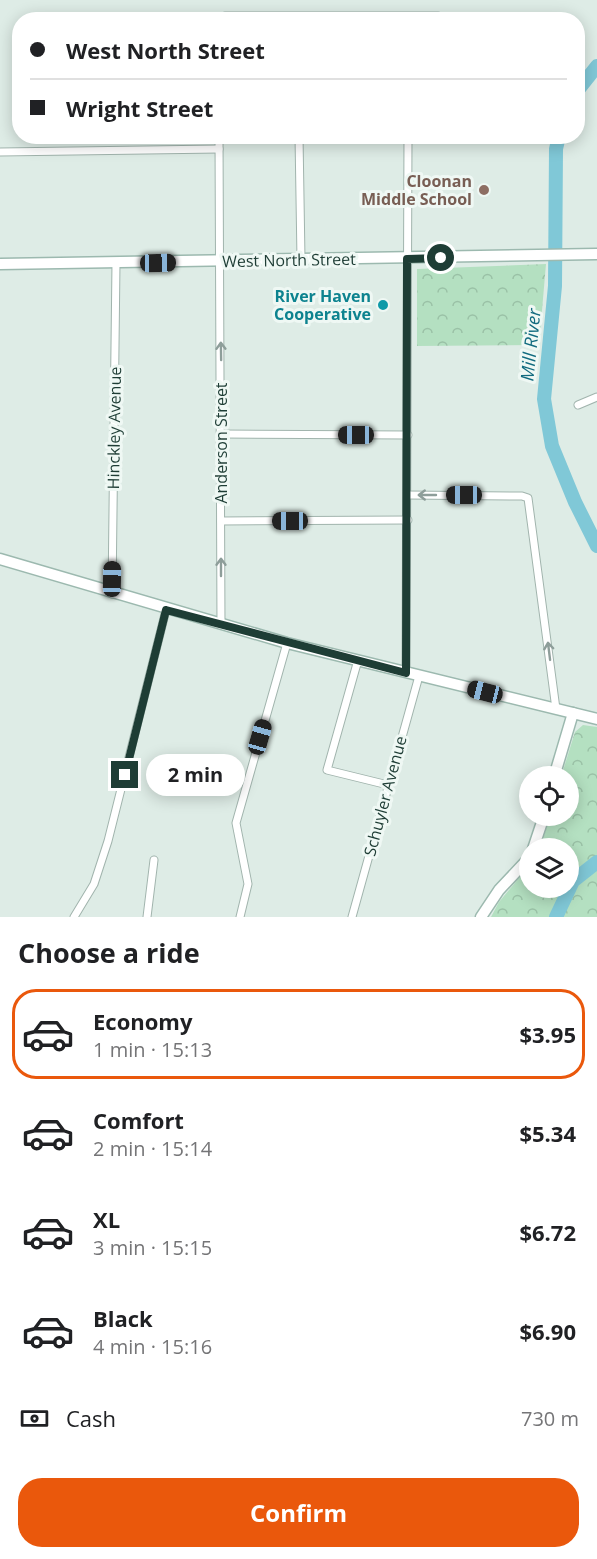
<!DOCTYPE html>
<html lang="en">
<head>
<meta charset="utf-8">
<style>
	:root { --surface:#fff; --page:#f6f6f6; --text:#202124; --muted:#757577; --line:#e0e0e0; --accent:#ea580c }
	body { margin:0; font-family:"Open Sans",sans-serif; background:var(--page); color:var(--text); height:100vh; display:flex; flex-direction:column; font-size:22px; white-space:nowrap }
	* { box-sizing:border-box; margin:0 }
	p { font-size:20px; color:var(--muted) }
	.icon { flex:none; width:33px; height:33px; fill:none; stroke:currentColor; stroke-width:2; stroke-linecap:round; stroke-linejoin:round }
	.map { position:relative; height:917px; overflow:hidden }
	.sheet { display:flex; flex-direction:column; background:var(--surface); flex:1 }
	.sheet>* { flex:none }
	.hud { position:absolute; left:12px; top:12px; width:573px; height:132px; border-radius:24px; box-shadow:0 3px 15px #0003; display:grid; align-content:center; height:132px; padding:0 18px; background:var(--surface) }
	.tools { position:absolute; left:519px; top:766px; display:grid; gap:12px }
	.tools a { display:grid; place-items:center; width:60px; height:60px; border-radius:50%; background:var(--surface); box-shadow:0 3px 15px #0003; font-size:30px }
	.end { position:absolute; width:27px; height:27px; margin:-14px; border:8px solid #1e3d35; background:#fff; box-shadow:0 0 0 3px #fff }
	.from { border-radius:50% }
	.bubble { position:absolute; height:42px; border-radius:21px; background:var(--surface); box-shadow:0 3px 15px #0003; font-size:20px; font-weight:700; line-height:42px; text-align:center }
	.car { position:absolute; width:18px; height:36px; margin:-18px -9px; border-radius:8px; box-shadow:0 0 4px 2px #0007; background:linear-gradient(#222 24%,#8ab4d8 0 40%,#222 0 76%,#8ab4d8 0 86%,#222 0) }
	.hud b { display:flex; align-items:center; gap:21px; height:57px; font-size:22px }
	.hud b+b { border-top:2px solid var(--line) }
	.hud i { width:15px; height:15px; background:var(--text) }
	ul { padding:0; list-style:none }
	li { display:flex; align-items:center; gap:18px; height:90px; margin:0 12px 9px; padding:0 6px; border:3px solid transparent; border-radius:24px }
	li div { flex:1 }
	li b { display:block; font-size:22px }
	li em { font-style:normal; font-weight:700 }
	li.on { border-color:var(--accent) }
	li>.icon { width:54px; height:54px; stroke-width:1.5 }
	h2 { padding:0 18px; font-size:27px; line-height:72px }
	.pay { display:flex; align-items:center; gap:15px; height:66px; padding:0 18px; font-size:22px }
	.pay p { margin-inline-start:auto }
	.cta { display:flex; gap:12px; margin-top:auto; padding:12px 18px }
	.cta a { flex:1; height:69px; border-radius:24px; background:var(--accent); color:#fff; font-size:24px; font-weight:700; line-height:69px; text-align:center }
	.map>svg:first-child { display:block }
</style>
</head>
<body>
<div class="map">
<svg width="597" height="917" viewBox="0 0 597 917">
	<defs>
		<pattern id="park-crowns" width="20" height="18" patternUnits="userSpaceOnUse" patternTransform="scale(1.5)"><rect width="20" height="18" fill="#b4e0c1"/><path d="M2 6a3 3 0 1 1 6 0M12 15a3 3 0 1 1 6 0" fill="none" stroke="#9ac1a6"/></pattern>
	</defs>
	<rect width="100%" height="100%" fill="#deece6"/>
	<g fill="url(#park-crowns)">
		<path d="M546,264L539,345L417,346V269Z"/>
		<path d="M583,725L597,727V917H491L499,902L529,866L530,888H568V849H540L550,816H568V777H561L575,732Z"/>
	</g>
	<g fill="none" stroke-linecap="round" stroke-linejoin="round">
		<g stroke="#80c8d7" stroke-width="14">
			<path d="M578,90L597,66"/>
			<path d="M559,136L556,149L555,286L544,399L552,446L575,502L597,546"/>
			<path d="M556,917L573,881L597,862"/>
		</g>
		<defs>
			<g id="street">
				<path d="M220,20L225,16H438"/>
				<path d="M219,136L221,625"/>
				<path d="M299,136L301,259"/>
				<path d="M0,152L219,149"/>
				<path d="M578,405L597,397"/>
				<path d="M222,434L408,435"/>
				<path d="M408,495L522,496L528,498L556,709"/>
				<path d="M221,521L408,520"/>
				<path d="M112,594L116,263"/>
				<path d="M358,660L327,770L388,785"/>
				<path d="M406,673L408,136"/>
				<path d="M74,917L94,884L108,841L166,610"/>
				<path d="M147,917L154,860"/>
				<path d="M240,917L248,884L236,823L287,643"/>
				<path d="M352,917L419,676"/>
			</g>
			<g id="secondary">
				<path d="M0,264L597,254"/>
				<path d="M0,559L287,643L597,719"/>
				<path d="M554,777L573,713"/>
				<path d="M533,849L544,816"/>
				<path d="M481,917L499,890L530,857"/>
			</g>
		</defs>
		<use href="#street" stroke="#a1b4ad" stroke-width="9"/>
		<use href="#secondary" stroke="#9cb9af" stroke-width="13"/>
		<use href="#street" stroke="#fff" stroke-width="7"/>
		<use href="#secondary" stroke="#fff" stroke-width="10"/>
	</g>
	<defs><path id="oneway-shaft" d="M-6 0H5M1.5-3L5.5 0L1.5 3" fill="none" stroke-width="1.6" stroke-linecap="round" stroke-linejoin="round" transform="scale(1.5)"/></defs>
	<g stroke="#8e9e9a">
		<use href="#oneway-shaft" transform="translate(221 351) rotate(-91)"/>
		<use href="#oneway-shaft" transform="translate(427 495) rotate(-180)"/>
		<use href="#oneway-shaft" transform="translate(221 567) rotate(-90)"/>
		<use href="#oneway-shaft" transform="translate(549 651) rotate(-97)"/>
	</g>
	<g fill="none" stroke-linecap="round" stroke-linejoin="round">
		<path stroke="#1e3d35" stroke-width="8" d="M125,775L166,610L406,673L407,259L441,258"/>
	</g>
	<circle fill="#8d6e63" stroke="#eff8f4" stroke-width="2" cx="484" cy="190" r="6"/>
	<circle fill="#0f9aa8" stroke="#eff8f4" stroke-width="2" cx="383" cy="305" r="6"/>
	<g text-anchor="middle" stroke-width="6" stroke-linejoin="round" paint-order="stroke">
		<g font-size="16" font-weight="bold" fill="#785e54" stroke="#eff8f4" text-anchor="end">
			<text x="472" y="187">Cloonan<tspan x="472" dy="18">Middle School</tspan></text>
		</g>
		<g font-size="16" fill="#1e3d35" stroke="#eff8f4">
			<text transform="translate(289 260) rotate(-1)" y="6">West North Street</text>
			<text transform="translate(114 428) rotate(-89)" y="6">Hinckley Avenue</text>
			<text transform="translate(221 443) rotate(-90)" y="6">Anderson Street</text>
			<text transform="translate(385 796) rotate(-75)" y="6">Schuyler Avenue</text>
		</g>
		<g font-size="16" font-weight="bold" fill="#0d838f" stroke="#eff8f4" text-anchor="end">
			<text x="371" y="302">River Haven<tspan x="371" dy="18">Cooperative</tspan></text>
		</g>
		<g font-size="18" font-style="italic" fill="#126b7f" stroke="#eff8f4">
			<text transform="translate(531 345) rotate(-84)" y="6">Mill River</text>
		</g>
	</g>
</svg>
<div class="tools">
<a><svg class="icon" aria-label="locate" viewBox="0 0 24 24"><circle cx="12" cy="12" r="6"/><path d="M12 2v4M12 18v4M2 12h4M18 12h4"/></svg></a>
<a><svg class="icon" aria-label="layers" viewBox="0 0 24 24"><path d="M12 4l9 5-9 5-9-5zM3 14l9 5 9-5"/></svg></a>
</div>
<i class="end from" style="left:441px;top:258px"></i>
<i class="end" style="left:125px;top:775px"></i>
<div class="bubble" style="left:146px;top:754px;width:99px">2 min</div>
<i class="car" style="left:158px;top:263px;rotate:89deg"></i>
<i class="car" style="left:356px;top:435px;rotate:270deg"></i>
<i class="car" style="left:464px;top:495px;rotate:270deg"></i>
<i class="car" style="left:290px;top:521px;rotate:270deg"></i>
<i class="car" style="left:112px;top:579px;rotate:1deg"></i>
<i class="car" style="left:485px;top:692px;rotate:284deg"></i>
<i class="car" style="left:260px;top:737px;rotate:16deg"></i>
<div class="hud">
<b><i class="from"></i>West North Street</b>
<b><i></i>Wright Street</b>
</div>
</div>
<section class="sheet">
<h2>Choose a ride</h2>
<ul>
<li class="on"><svg class="icon" aria-label="car" viewBox="0 0 24 24"><path d="M5 17H2v-5l4-1 3-4h7l3 4 3 1v5h-3M9 17h6M6 11h13"/><circle cx="7" cy="17" r="2"/><circle cx="17" cy="17" r="2"/></svg><div><b>Economy</b><p>1 min · 15:13</p></div><em>$3.95</em></li>
<li><svg class="icon" aria-label="car" viewBox="0 0 24 24"><path d="M5 17H2v-5l4-1 3-4h7l3 4 3 1v5h-3M9 17h6M6 11h13"/><circle cx="7" cy="17" r="2"/><circle cx="17" cy="17" r="2"/></svg><div><b>Comfort</b><p>2 min · 15:14</p></div><em>$5.34</em></li>
<li><svg class="icon" aria-label="car" viewBox="0 0 24 24"><path d="M5 17H2v-5l4-1 3-4h7l3 4 3 1v5h-3M9 17h6M6 11h13"/><circle cx="7" cy="17" r="2"/><circle cx="17" cy="17" r="2"/></svg><div><b>XL</b><p>3 min · 15:15</p></div><em>$6.72</em></li>
<li><svg class="icon" aria-label="car" viewBox="0 0 24 24"><path d="M5 17H2v-5l4-1 3-4h7l3 4 3 1v5h-3M9 17h6M6 11h13"/><circle cx="7" cy="17" r="2"/><circle cx="17" cy="17" r="2"/></svg><div><b>Black</b><p>4 min · 15:16</p></div><em>$6.90</em></li>
</ul>
<div class="pay"><svg class="icon" aria-label="cash" viewBox="0 0 24 24"><path d="M3 7h18v10H3z"/><circle cx="12" cy="12" r="2"/></svg>Cash<p>730 m</p></div>
<div class="cta"><a>Confirm</a></div>
</section>
</body>
</html>
